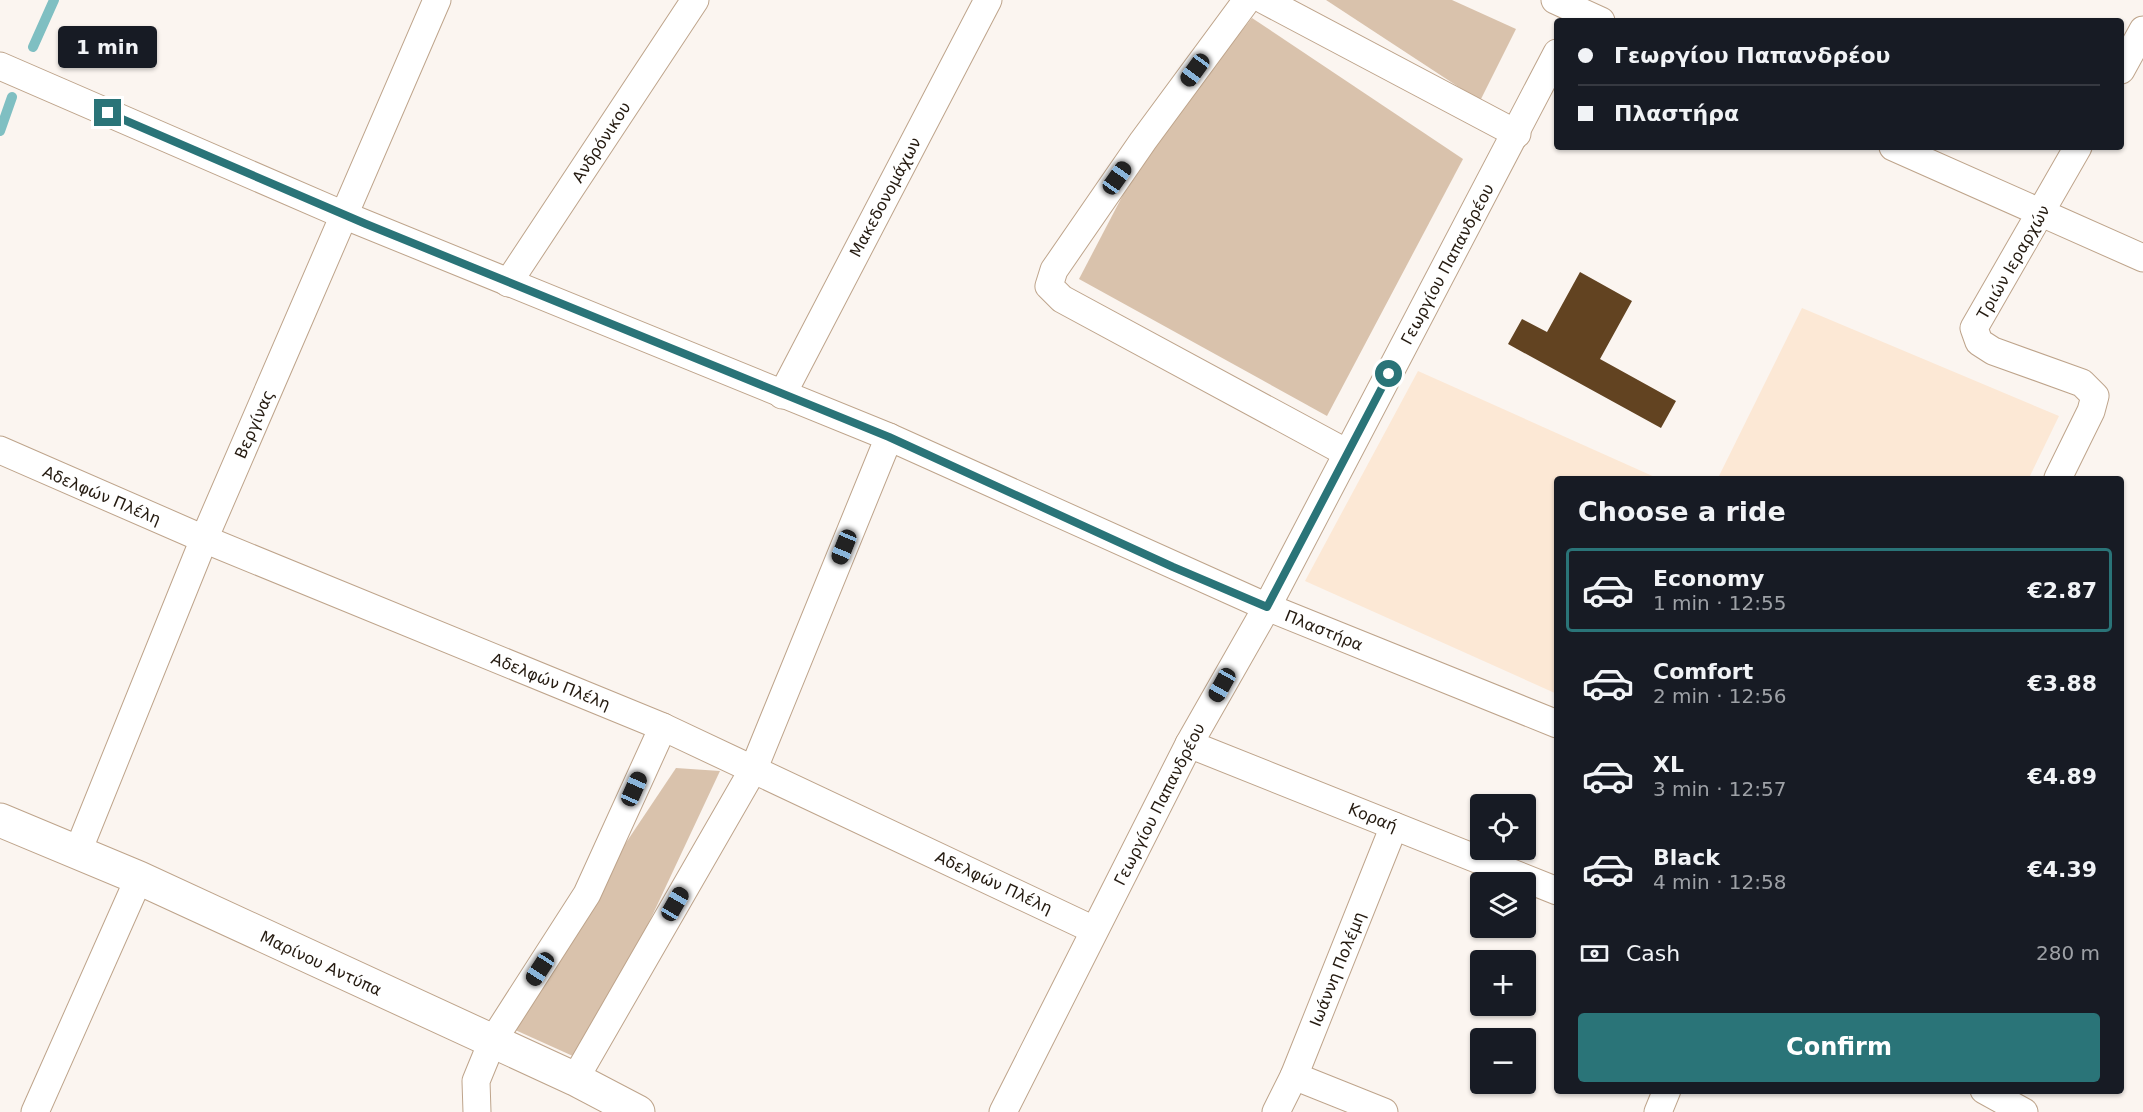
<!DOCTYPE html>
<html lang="en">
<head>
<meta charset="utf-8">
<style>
	:root { --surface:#171b24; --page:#242831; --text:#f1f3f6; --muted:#9ea1a6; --line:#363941; --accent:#2a7478 }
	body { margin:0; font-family:"DejaVu Sans",sans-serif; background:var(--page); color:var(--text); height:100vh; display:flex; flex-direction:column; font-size:22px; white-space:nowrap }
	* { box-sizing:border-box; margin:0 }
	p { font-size:20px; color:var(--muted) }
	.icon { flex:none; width:33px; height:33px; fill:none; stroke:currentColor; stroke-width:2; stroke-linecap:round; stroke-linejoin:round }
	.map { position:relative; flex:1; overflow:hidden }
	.sheet { position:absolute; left:1554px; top:476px; width:570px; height:618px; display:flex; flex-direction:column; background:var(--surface); border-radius:6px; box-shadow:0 2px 4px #0004 }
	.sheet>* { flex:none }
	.banner { position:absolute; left:1554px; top:18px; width:570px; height:132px; border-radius:6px; box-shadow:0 2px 4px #0004; display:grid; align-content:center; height:132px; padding:0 24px; background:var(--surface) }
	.buttons { position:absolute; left:1470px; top:794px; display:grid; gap:12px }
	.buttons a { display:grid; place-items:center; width:66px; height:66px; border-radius:6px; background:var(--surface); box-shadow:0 2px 4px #0004; font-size:30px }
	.end { position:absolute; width:27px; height:27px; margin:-14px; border:8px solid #2a7478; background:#fff; box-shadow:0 0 0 3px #fff }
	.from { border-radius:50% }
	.bubble { position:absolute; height:42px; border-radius:6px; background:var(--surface); box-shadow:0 2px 4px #0004; font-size:20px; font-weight:700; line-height:42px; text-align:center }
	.car { position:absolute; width:18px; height:36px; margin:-18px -9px; border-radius:8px; box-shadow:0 0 4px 2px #0007; background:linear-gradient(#222 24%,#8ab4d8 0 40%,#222 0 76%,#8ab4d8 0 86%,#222 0) }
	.banner b { display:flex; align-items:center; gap:21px; height:57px; font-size:22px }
	.banner b+b { border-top:2px solid var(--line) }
	.banner i { width:15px; height:15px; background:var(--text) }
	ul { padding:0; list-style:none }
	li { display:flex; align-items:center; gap:18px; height:84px; margin:0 12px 9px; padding:0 12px; border:3px solid transparent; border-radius:6px }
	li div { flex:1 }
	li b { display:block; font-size:22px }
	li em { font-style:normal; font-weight:700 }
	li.current { border-color:var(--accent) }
	li>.icon { width:54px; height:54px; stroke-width:1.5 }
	h2 { padding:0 24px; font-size:27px; line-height:72px }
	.pay { display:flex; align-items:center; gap:15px; height:66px; padding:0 24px; font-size:22px }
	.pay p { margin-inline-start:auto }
	.button { display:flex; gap:12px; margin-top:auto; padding:12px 24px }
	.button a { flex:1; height:69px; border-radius:6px; background:var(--accent); color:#fff; font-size:24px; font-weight:700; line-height:69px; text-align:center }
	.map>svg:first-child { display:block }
</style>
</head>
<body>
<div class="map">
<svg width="2143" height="1112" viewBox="0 0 2143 1112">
	<rect width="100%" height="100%" fill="#fbf5f0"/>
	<g fill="#fce8d5">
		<path d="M1802,308L2059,416L2029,478H1718Z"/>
		<path d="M1418,371L1657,478H1557V694L1305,581Z"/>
	</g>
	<g fill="#d9c2ac">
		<path d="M1326,0H1452L1516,29L1480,101Z"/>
		<path d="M1252,18L1463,159L1327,416L1079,279L1148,147Z"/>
		<path d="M676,768L720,771L584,1061L504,1025Z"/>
	</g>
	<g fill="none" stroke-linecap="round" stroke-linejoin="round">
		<g stroke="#7fbfc2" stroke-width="10">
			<path d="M33,47L54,0"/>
			<path d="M0,131L12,97"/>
		</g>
	</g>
	<path fill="#624321" d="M1580,272L1632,301L1600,359L1676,401L1661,428L1508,344L1522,319L1547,332Z"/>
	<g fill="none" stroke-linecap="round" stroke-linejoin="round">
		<defs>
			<g id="street">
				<path d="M1247,0L1143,141L1054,270L1049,286L1062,299L1347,453"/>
				<path d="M1264,0L1517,134"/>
				<path d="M1555,0L1601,21"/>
				<path d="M0,66L346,216L889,437L1267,607L1557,724"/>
				<path d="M2121,70L2143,30"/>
				<path d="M1893,147L2143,258"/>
				<path d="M508,283L695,0"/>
				<path d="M782,395L988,0"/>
				<path d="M0,450L204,539L663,727L1094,930"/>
				<path d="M2058,478L2091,411L2095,396L2082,383L1993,351L1979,342L1974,328L2078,147"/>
				<path d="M1189,744L1557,891"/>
				<path d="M78,851L204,539L437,0"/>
				<path d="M1294,1076L1384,1112"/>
				<path d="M575,1079L754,768L889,437"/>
				<path d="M1984,1090L2024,1112"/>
				<path d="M35,1112L139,878"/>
				<path d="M477,1112L476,1081L492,1042L587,894L663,727"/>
				<path d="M1003,1112L1189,744L1267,607L1557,53"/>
				<path d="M1276,1112L1294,1076L1394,826"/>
				<path d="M1658,1112L1667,1090"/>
			</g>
			<path id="secondary" d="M0,820L139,878L575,1079L638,1112"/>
		</defs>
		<use href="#street" stroke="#bea48b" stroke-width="29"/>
		<use href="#secondary" stroke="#bea48b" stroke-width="35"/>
		<use href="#street" stroke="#fff" stroke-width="27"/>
		<use href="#secondary" stroke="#fff" stroke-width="33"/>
	</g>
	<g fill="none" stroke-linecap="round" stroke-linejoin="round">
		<path stroke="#2a7478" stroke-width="8" d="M108,113L366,224L889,437L1173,567L1267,607L1389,374"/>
	</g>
	<g text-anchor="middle" stroke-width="6" stroke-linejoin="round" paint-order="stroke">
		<g font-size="16" fill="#241a10" stroke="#fff">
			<text transform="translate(601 142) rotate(-57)" y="6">Ανδρόνικου</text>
			<text transform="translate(885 197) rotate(-62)" y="6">Μακεδονομάχων</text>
			<text transform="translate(2013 262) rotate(-60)" y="6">Τριών Ιεραρχών</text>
			<text transform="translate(1447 264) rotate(-62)" y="6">Γεωργίου Παπανδρέου</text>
			<text transform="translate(254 424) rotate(-66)" y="6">Βεργίνας</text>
			<text transform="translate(102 495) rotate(23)" y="6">Αδελφών Πλέλη</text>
			<text transform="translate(1324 630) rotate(22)" y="6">Πλαστήρα</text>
			<text transform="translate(551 681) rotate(22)" y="6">Αδελφών Πλέλη</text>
			<text transform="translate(1159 804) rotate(-63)" y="6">Γεωργίου Παπανδρέου</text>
			<text transform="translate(1373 817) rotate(22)" y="6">Κοραή</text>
			<text transform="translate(994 882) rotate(25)" y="6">Αδελφών Πλέλη</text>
			<text transform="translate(321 963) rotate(25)" y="6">Μαρίνου Αντύπα</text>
			<text transform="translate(1337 969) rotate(-68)" y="6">Ιωάννη Πολέμη</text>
		</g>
	</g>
</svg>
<div class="buttons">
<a><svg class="icon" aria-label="locate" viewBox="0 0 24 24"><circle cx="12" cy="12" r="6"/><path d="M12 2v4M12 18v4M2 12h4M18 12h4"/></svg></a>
<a><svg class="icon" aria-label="layers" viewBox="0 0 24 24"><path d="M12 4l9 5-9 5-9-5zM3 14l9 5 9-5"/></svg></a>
<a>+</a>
<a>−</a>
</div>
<i class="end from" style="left:1389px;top:374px"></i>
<i class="end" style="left:108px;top:113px"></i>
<div class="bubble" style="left:58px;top:26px;width:99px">1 min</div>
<i class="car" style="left:1195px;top:70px;rotate:216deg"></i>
<i class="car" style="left:1117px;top:178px;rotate:35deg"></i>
<i class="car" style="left:844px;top:547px;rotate:202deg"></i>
<i class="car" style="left:1222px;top:685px;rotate:209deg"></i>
<i class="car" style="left:634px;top:789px;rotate:24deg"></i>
<i class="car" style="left:675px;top:904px;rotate:30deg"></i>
<i class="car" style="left:540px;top:969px;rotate:213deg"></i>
<div class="banner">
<b><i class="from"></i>Γεωργίου Παπανδρέου</b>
<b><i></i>Πλαστήρα</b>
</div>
<section class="sheet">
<h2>Choose a ride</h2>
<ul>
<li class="current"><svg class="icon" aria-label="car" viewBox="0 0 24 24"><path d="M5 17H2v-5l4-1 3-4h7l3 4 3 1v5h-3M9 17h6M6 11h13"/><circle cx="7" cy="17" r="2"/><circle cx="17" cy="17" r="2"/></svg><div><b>Economy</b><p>1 min · 12:55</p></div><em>€2.87</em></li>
<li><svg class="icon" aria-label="car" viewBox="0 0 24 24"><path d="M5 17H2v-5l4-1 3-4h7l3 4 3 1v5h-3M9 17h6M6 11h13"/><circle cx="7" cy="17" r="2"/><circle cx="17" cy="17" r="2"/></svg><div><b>Comfort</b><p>2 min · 12:56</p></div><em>€3.88</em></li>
<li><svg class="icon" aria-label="car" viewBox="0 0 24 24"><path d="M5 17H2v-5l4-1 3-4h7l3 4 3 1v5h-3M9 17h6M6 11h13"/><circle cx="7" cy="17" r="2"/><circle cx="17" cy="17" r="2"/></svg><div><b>XL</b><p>3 min · 12:57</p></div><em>€4.89</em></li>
<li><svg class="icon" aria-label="car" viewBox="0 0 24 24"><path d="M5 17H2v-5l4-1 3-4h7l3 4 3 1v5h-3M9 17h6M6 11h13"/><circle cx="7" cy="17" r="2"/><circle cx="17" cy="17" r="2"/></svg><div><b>Black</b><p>4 min · 12:58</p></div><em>€4.39</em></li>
</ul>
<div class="pay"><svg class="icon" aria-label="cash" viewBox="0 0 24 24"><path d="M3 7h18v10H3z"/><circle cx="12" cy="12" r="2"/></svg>Cash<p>280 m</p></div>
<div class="button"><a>Confirm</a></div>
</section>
</div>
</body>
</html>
